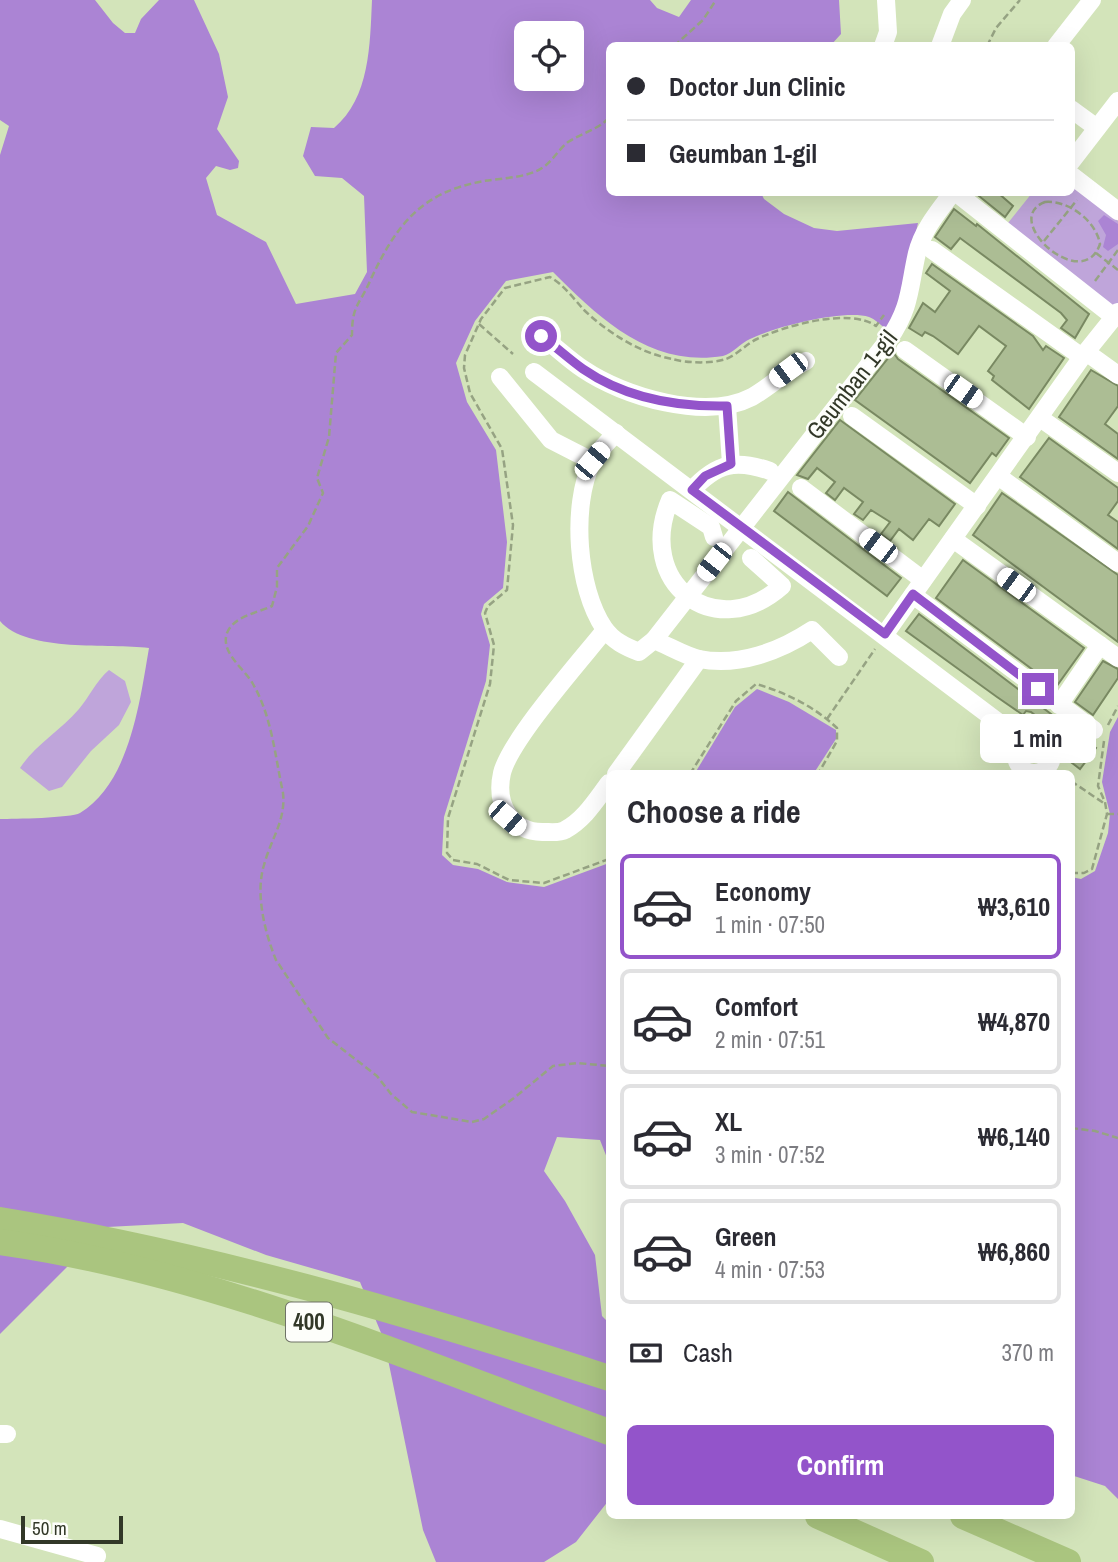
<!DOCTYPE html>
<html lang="en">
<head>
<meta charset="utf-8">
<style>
	:root { --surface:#fff; --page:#f2f2f3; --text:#2b2b33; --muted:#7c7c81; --line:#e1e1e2; --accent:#9354ca }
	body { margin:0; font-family:"Archivo Narrow",sans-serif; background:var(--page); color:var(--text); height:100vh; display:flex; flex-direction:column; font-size:26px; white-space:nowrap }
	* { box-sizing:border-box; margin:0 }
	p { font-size:23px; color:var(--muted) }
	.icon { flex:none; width:38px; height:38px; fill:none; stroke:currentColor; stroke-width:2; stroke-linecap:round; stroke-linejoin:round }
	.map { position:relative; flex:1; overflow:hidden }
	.drawer { position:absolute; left:606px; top:770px; width:469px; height:749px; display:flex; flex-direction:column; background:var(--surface); border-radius:10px; box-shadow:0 7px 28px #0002 }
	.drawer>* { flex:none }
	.hud { position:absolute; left:606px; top:42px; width:469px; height:154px; border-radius:10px; box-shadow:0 7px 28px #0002; display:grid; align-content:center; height:154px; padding:0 21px; background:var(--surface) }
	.fabs { position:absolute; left:514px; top:21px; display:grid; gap:14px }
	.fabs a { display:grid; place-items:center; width:70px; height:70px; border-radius:10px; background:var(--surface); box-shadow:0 7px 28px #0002; font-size:35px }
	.scale { position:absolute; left:21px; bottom:18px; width:102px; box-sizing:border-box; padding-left:7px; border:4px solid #323828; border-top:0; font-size:19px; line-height:24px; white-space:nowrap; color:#323828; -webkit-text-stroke:5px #fdfefa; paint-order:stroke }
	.end { position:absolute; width:32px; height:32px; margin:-16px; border:9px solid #9354ca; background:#fff; box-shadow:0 0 0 4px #fff }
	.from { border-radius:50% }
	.bubble { position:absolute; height:49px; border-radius:10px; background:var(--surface); box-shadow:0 7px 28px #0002; font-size:23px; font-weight:800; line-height:49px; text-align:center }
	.car { position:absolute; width:21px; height:42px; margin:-21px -10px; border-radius:9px; box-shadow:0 0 5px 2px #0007; background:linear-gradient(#fff 24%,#345 0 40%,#fff 0 76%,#345 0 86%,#fff 0) }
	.hud b { display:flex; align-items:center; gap:24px; height:66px; font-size:26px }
	.hud b+b { border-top:2px solid var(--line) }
	.hud i { width:18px; height:18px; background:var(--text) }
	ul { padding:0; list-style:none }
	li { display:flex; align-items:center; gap:21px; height:105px; margin:0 14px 10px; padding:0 7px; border:4px solid var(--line); border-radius:10px }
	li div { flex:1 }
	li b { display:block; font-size:26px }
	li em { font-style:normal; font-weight:800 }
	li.selected { border-color:var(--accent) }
	li>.icon { width:63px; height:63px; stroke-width:1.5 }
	h2 { padding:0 21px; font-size:32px; line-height:84px }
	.pay { display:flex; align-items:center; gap:18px; height:77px; padding:0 21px; font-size:26px }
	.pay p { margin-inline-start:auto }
	.button { display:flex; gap:14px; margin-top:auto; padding:14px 21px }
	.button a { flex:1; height:80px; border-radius:10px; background:var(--accent); color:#fff; font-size:28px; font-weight:800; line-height:80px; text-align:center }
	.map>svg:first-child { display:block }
</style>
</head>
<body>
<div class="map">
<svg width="1118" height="1562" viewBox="0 0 1118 1562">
	<rect width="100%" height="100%" fill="#d3e4ba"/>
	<g fill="#bfa5da">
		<path d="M1071,185L1118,221V303L1114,308L1004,228L1032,193L1071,192Z"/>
		<path d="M109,670L125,681L131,702L119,725L91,751L62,787L49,791L20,768C35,745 60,731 79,709C90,696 96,681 109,670Z"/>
	</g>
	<g fill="#ab84d4" fill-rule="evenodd">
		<path d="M0,0H95L113,23L125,33H135L141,19L159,0H194L219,54L228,97L217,129L239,161L238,168L230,170L216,166L206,178L217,215L266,242L296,304L355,294L367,272L364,196L342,178L315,176L303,156L311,127L334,128C370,98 370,44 372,0H650L657,8L679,17L691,0H839L841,34L831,45L609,46V192L761,193L764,199L784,214L814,228L837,231L918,223L903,291L887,330C882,326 875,319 869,317C844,309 774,327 750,339C741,343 732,354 723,356C651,368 599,318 553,272L506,281L475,321L456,363L467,402L496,450L507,542L503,588L484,604L481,614L490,645L486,681L444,817L442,855L453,865L478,869L507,882L544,887L609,863V1163L600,1140L557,1137L544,1171L565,1201L595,1255L602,1316L609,1323V1500L576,1542L544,1562H436L423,1530L384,1340L360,1282L266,1255L183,1223L107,1227L0,1334V819C14,819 71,818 80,813C130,783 140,700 149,648C110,643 27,653 0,621V155L9,126L0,120ZM527,33H572V79H527Z"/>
		<path d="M1104,215L1118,224V244L1108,251L1103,247L1106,235L1098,221Z"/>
		<path d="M757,689L789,702L836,730V739L814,773H695L735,707Z"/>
		<path d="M1118,717V1499L1105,1486L1071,1475V877L1081,879L1095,871L1108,833L1110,814L1102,782L1110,732Z"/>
	</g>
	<g fill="#acbd94" stroke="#798962" stroke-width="2">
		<path d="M974,192H997L1013,206L1005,217Z"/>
		<path d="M954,209L976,226L977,224L1089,314L1075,338L1061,328L1067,320L1061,313L960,238L951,249L935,237Z"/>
		<path d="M932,264L1033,336L1043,350L1046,346L1064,358L1029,409L992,380L994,376L988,371L1006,346L979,326L958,354L933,336L925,332L922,336L909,328L923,303L935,312L950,291L926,273Z"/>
		<path d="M893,352L898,359L1009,438L996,456L992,453L970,483L855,400Z"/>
		<path d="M1091,370L1118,386V406L1105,424L1118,434V459L1059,417Z"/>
		<path d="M840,420L955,504L939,526L929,519L913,540L899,529L890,541L881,534L890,522L871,510L863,520L854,514L863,502L844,488L835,500L826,493L835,482L817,468L808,479L797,475Z"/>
		<path d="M1049,438L1118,488V501L1108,515L1118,522V549L1020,477Z"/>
		<path d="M788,492L901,578L887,596L774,511Z"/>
		<path d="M1002,493L1118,575V642L973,535Z"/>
		<path d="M963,560L1084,648L1056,687L936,598Z"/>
		<path d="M919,614L1096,748L1080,769L1063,756L1070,743L1056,732L1031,712L1026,711L1023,715L997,697L906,631Z"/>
		<path d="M1103,661L1118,669V678L1093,715L1075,702Z"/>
	</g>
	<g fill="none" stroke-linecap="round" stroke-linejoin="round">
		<g stroke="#96a383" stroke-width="2.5" stroke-dasharray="7 3.5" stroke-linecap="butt">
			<path d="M674,46L703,20L716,0"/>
			<path d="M987,46L996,28L1020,0"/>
			<path d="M609,118C597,130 582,133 568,142C558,150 552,162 542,168C527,178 501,178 484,181C421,192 396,225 370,281C359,306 352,305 352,335L336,353L329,437L317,478L323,493L308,526L277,568V587L272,606C257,613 234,616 227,633C220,653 245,669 253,684C272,717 275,756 283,793C286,820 271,839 264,865C255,894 265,933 276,960L328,1038L377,1076L391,1094L412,1112L472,1122L484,1119L514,1098L553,1066L577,1063L609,1066"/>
			<path d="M1045,202C1069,200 1096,221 1100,244C1083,295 999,219 1045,202Z"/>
			<path d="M1044,241L1077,200"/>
			<path d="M1096,253L1118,270"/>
			<path d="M1095,281L1118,250"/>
			<path d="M479,324L513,354"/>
			<path d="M827,719L875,649"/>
			<path d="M1108,725L1118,706"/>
			<path d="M1049,766L1059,774"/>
			<path d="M690,774L736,701L756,684C785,692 815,707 837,728V741L818,774"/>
			<path d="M1071,781L1105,804"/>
			<path d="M1107,814H1118"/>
			<path d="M609,859L544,883L509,880L477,864L453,860L447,853L448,818L490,684L494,645L485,613L488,606L507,590L513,525L502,449L470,393L464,368L465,355L481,319L505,288L550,277C563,284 574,299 584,310C608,333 640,353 672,359C687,363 711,364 726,359C737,355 746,344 757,339C784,326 850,307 876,326L884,315"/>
			<path d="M1071,873H1084L1092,869L1107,814L1105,802L1098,786L1104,741"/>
			<path d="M1071,1128L1095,1131L1118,1138"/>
		</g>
		<g stroke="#fff" stroke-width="18">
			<path d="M883,46L888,32L886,0"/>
			<path d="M940,46L952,14L962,0"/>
			<path d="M1056,46L1092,0"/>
			<path d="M1071,109L1097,128"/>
			<path d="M1071,162L1118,101"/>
			<path d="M1071,175L1118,211"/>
			<path d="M955,192L1114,317"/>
			<path d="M932,250L1082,357"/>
			<path d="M541,336C555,346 568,359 583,369C624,397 706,421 752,397C771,386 786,371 806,361"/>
			<path d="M905,350L1027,437"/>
			<path d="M1086,352L1118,375"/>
			<path d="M534,372L1022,740"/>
			<path d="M500,377L551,440L592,461"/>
			<path d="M727,406L731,464"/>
			<path d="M852,416L977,506"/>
			<path d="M1040,418L1118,473"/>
			<path d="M616,433C608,442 597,452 592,462C571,506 577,588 604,628C613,641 626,647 639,652L654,640L889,339C911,307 909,288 917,253C923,229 939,211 953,192"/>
			<path d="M998,476L1118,563"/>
			<path d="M801,488L923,580"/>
			<path d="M692,490C717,463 736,459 770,471"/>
			<path d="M714,537L711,527L670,500C635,583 715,645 782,586L751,558"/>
			<path d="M953,539L1118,658"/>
			<path d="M913,595L1094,730"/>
			<path d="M605,630C581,660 510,740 502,773C495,804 511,833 544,832C551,832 560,833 565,830C585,819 596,800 609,783"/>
			<path d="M885,634L1082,357L1118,312"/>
			<path d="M654,640C669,646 685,656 699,659C739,667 780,651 812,630L839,657"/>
			<path d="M1059,705L1100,645"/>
			<circle cx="1034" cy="755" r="18"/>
			<path d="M616,774L699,659"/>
			<path d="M0,1434H7"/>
			<path d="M0,1529L97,1556"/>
		</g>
		<g stroke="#aac57f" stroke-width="26">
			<path d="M0,1220C207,1254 409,1313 609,1378"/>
			<path d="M0,1242C208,1271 413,1360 609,1432"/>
			<path d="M818,1516L921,1562"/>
			<path d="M963,1516L1068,1562"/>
		</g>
	</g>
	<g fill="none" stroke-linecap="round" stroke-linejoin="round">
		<path stroke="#9354ca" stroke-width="9" d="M541,336C555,346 569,359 583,369C625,398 678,407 727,406L731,464L705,476L692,490L885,634L913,594L1038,689"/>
	</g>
	<g text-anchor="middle" stroke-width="5" stroke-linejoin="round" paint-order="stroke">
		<rect fill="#fdfefa" stroke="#6f7367" stroke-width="2" x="286" y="1302.5" width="46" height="39" rx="5"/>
		<g font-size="23" font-weight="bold" fill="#323828">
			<text x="309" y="1330">400</text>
		</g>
		<g font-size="24" fill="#323828" stroke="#fdfefa">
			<text transform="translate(852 385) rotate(-52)" y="8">Geumban 1-gil</text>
		</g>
	</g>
</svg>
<div class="fabs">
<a><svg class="icon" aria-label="locate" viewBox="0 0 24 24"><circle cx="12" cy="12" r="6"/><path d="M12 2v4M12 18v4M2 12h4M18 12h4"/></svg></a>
</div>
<div class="scale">50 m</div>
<i class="end from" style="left:541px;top:336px"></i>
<i class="end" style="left:1038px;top:689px"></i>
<div class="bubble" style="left:980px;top:714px;width:116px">1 min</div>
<i class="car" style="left:788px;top:370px;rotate:233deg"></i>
<i class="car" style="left:963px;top:391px;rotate:125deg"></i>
<i class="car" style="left:592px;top:461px;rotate:40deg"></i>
<i class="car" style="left:878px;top:546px;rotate:307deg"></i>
<i class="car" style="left:714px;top:562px;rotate:218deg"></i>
<i class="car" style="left:1016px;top:585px;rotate:306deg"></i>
<i class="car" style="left:507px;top:818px;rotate:131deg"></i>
<div class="hud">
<b><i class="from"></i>Doctor Jun Clinic</b>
<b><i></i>Geumban 1-gil</b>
</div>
<section class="drawer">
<h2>Choose a ride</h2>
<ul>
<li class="selected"><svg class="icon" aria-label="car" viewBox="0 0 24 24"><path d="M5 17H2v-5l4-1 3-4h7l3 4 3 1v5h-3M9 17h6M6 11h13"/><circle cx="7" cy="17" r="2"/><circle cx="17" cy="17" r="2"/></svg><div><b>Economy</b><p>1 min · 07:50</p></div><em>₩3,610</em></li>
<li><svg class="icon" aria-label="car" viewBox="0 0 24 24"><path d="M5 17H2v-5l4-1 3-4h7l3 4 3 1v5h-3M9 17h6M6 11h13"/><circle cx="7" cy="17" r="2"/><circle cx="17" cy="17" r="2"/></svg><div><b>Comfort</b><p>2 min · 07:51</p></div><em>₩4,870</em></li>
<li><svg class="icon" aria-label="car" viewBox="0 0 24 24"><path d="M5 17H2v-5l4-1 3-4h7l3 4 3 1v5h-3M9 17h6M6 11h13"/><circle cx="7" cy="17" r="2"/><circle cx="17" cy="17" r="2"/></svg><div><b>XL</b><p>3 min · 07:52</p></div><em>₩6,140</em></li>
<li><svg class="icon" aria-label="car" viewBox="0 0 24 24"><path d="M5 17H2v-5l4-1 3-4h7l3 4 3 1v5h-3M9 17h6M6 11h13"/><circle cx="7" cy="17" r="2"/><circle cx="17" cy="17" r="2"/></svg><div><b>Green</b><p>4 min · 07:53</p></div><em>₩6,860</em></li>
</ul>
<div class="pay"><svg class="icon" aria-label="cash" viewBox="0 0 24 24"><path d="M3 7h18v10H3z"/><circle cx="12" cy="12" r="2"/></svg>Cash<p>370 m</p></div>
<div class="button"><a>Confirm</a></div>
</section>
</div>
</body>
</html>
